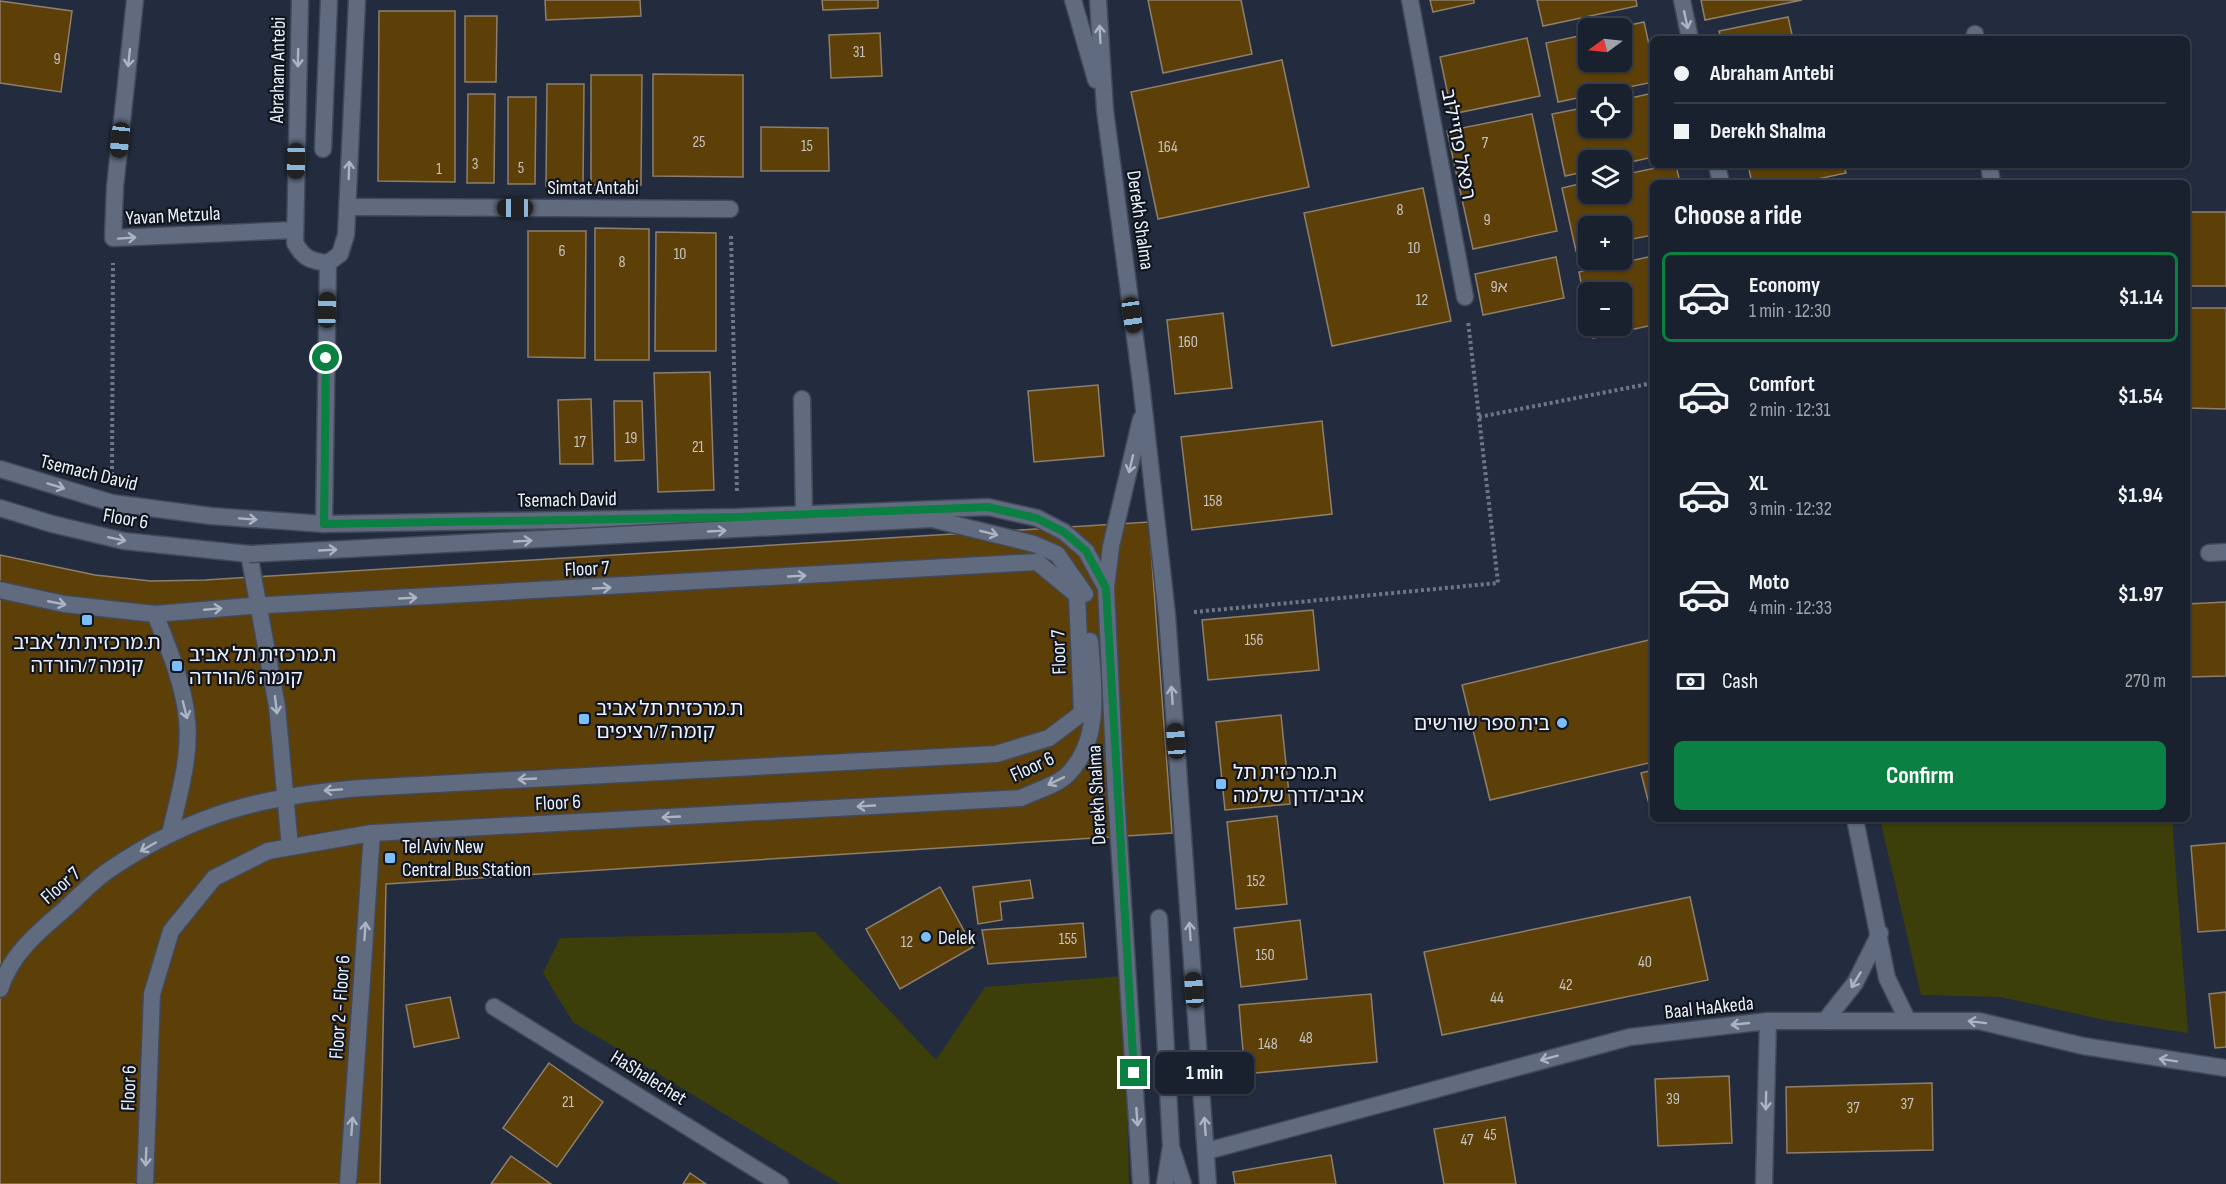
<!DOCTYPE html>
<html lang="en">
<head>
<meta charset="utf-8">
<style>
	:root { --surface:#1a212e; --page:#232936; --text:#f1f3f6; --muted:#9fa3aa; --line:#383e4a; --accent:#0b8043 }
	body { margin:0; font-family:"Sofia Sans Condensed","Noto Sans Hebrew",sans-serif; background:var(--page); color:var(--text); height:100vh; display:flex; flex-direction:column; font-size:22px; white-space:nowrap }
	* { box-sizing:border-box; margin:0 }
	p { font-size:20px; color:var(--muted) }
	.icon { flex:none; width:33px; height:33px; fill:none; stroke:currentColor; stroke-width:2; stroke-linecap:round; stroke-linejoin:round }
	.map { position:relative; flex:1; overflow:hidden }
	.details { position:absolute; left:1650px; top:180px; width:540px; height:642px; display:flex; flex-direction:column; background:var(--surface); border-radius:9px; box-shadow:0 2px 4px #0004,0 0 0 2px var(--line) }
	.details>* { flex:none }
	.hud { position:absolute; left:1650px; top:36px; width:540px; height:132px; border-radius:9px; box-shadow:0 2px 4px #0004,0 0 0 2px var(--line); display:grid; align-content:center; height:132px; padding:0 24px; background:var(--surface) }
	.needle { width:39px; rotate:255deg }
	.controls { position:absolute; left:1578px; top:18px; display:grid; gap:12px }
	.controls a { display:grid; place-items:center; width:54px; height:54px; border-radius:9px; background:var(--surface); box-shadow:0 2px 4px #0004,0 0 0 2px var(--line); font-size:30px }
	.end { position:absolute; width:27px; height:27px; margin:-14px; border:8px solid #0b8043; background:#fff; box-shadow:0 0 0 3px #fff }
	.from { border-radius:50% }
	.bubble { position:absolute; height:42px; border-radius:9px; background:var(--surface); box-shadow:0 2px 4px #0004,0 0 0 2px var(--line); font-size:20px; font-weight:700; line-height:42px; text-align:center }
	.car { position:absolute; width:18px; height:36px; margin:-18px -9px; border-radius:8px; box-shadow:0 0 4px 2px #0007; background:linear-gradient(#222 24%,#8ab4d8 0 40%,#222 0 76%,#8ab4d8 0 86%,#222 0) }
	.hud b { display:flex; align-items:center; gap:21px; height:57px; font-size:22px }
	.hud b+b { border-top:2px solid var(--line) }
	.hud i { width:15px; height:15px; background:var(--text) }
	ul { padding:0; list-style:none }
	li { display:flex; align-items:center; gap:18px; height:90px; margin:0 12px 9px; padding:0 12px; border:3px solid transparent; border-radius:9px }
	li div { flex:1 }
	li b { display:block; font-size:22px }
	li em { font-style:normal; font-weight:700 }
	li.selected { border-color:var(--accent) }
	li>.icon { width:54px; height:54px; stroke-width:1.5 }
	h2 { padding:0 24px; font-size:27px; line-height:72px }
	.pay { display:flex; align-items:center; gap:15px; height:66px; padding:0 24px; font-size:22px }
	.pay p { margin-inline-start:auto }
	.button { display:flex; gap:12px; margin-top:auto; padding:12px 24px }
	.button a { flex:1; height:69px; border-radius:9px; background:var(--accent); color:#fff; font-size:24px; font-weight:700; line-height:69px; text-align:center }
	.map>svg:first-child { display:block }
</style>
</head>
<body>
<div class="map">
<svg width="2226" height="1184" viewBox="0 0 2226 1184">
	<rect width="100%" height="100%" fill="#232c3e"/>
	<g fill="#3d3f0a">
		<path d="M1880,819H2172L2188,1033L2105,1020L2001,997L1921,995Z"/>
		<path d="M815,932L936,1060L985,987L1124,976L1129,1184H840L573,1022L543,973L560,938Z"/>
	</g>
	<g fill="#5d3f08" stroke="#8e7f6b" stroke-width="1.5">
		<path d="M545,0H640L641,16L546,20Z"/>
		<path d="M822,0H878V8L823,10Z"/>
		<path d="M1148,0H1241L1252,54L1163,73Z"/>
		<path d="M1430,0H1474V3L1433,12Z"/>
		<path d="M1537,0H1636L1637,6L1543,26Z"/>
		<path d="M1701,0H1802L1705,20Z"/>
		<path d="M0,1L72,11L61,92L0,83Z"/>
		<path d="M379,11H455V182L378,181Z"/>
		<path d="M465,16H497L496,82H465Z"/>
		<path d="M1788,17L1793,39H1721L1719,31Z"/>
		<path d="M1644,22L1653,63V82L1558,102L1546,43L1588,34V62H1622V28H1616Z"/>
		<path d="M880,33L882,76L831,78L829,35Z"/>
		<path d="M1527,38L1540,96L1452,114L1440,57Z"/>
		<path d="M1282,60L1309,187L1158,219L1131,92Z"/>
		<path d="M653,74L743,75V177L653,176Z"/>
		<path d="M591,75H642L641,185H591Z"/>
		<path d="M547,84H584L583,186H546Z"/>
		<path d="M1653,93V157L1622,164V160H1588V171L1565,176L1552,114L1588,107V128H1622V100Z"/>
		<path d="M468,94H495L494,183H467Z"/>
		<path d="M508,97H536L535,184H508Z"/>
		<path d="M1532,114L1557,231L1473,249L1447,131Z"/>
		<path d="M761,127L828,128L829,171H761Z"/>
		<path d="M1670,165H1676L1680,183H1653V235L1622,241V226H1588V248L1576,251L1562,188L1588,182V194H1622V175Z"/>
		<path d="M1748,165H1844L1846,173L1799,183H1752Z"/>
		<path d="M1423,188L1451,321L1332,346L1304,213Z"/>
		<rect x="2187" y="212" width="39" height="74"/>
		<path d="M595,228L649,229V360H595Z"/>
		<path d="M528,231H586L585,358L528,357Z"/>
		<path d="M656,232L716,233V351H655Z"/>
		<path d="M1653,256V325L1593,338L1590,326H1622V292H1588V319L1579,272Z"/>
		<path d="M1556,257L1564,298L1483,315L1475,274Z"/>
		<path d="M2190,308H2226V409L2190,408Z"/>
		<path d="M1223,313L1232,388L1175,394L1167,320Z"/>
		<path d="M710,372L714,490L658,492L654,373Z"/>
		<path d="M1098,385L1104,456L1034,462L1028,391Z"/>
		<path d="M591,399L593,464H560L558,400Z"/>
		<path d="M614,401H642L644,460L615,461Z"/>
		<path d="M1322,421L1332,514L1192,530L1181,437Z"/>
		<path d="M1149,522L1172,833L386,884L380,1184H0V555L95,575L151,581L205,580Z"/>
		<path d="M2226,602V676L2187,677V604Z"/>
		<path d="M1313,610L1319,670L1208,680L1202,620Z"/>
		<path d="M1653,639V762L1490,800L1462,685Z"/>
		<path d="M1281,715L1290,804L1225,810L1216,722Z"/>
		<path d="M1653,770V808H1650L1641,773Z"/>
		<path d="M1277,816L1287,904L1236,909L1227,822Z"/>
		<path d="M2226,843V930L2198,932L2191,846Z"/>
		<path d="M1030,880L1033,898L1000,902L1002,920L978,924L973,887Z"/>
		<path d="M940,887L973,947L900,989L866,929Z"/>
		<path d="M1690,897L1708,980L1442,1035L1424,952Z"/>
		<path d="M1300,920L1307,979L1241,987L1234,928Z"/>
		<path d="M1083,923L1086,957L988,964L982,930Z"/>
		<path d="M2226,992V1047L2215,1048L2209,994Z"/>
		<path d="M1371,994L1377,1062L1245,1074L1239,1005Z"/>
		<path d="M450,997L459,1038L414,1047L406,1005Z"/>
		<path d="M549,1063L603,1102L557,1167L503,1128Z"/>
		<path d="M1729,1076L1732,1143L1658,1146L1655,1079Z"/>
		<path d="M1932,1083L1933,1150L1787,1153L1786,1087Z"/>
		<path d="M1505,1117L1516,1184H1444L1434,1129Z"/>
		<path d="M1331,1155L1336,1184H1235L1233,1172Z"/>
		<path d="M511,1156L551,1184H491Z"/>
		<path d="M690,1173L706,1184H683Z"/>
	</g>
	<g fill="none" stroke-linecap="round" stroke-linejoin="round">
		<defs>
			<g id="service">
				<path d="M135,0L115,187L113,238L295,230"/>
				<path d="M323,149L329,0"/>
				<path d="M802,399L804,513"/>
				<path d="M0,469L112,503L211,516L324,524L737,517L988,507L1037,518L1064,532L1086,551L1106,588"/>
				<path d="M0,508L52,524L124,541L249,554L277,706L290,847"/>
				<path d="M932,519L1034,544L1057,554L1085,594"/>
				<path d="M324,524L328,263"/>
				<path d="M0,590L64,604L155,614L250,606L1037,562L1077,595L1082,713L1049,738L996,754L362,788C262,796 193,813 109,870C93,881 79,896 65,909C38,932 11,954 0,989"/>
				<path d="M155,614C168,647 184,684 187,720C191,757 178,798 170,834"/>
				<path d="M1159,918L1171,1146L1165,1184"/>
				<path d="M1172,1150L1183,1184"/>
				<path d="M145,1184L152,994L171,931L214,878L268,851L372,833L1021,798C1035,791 1057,785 1067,775C1103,740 1093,684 1090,641"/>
				<path d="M348,1184L372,833"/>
			</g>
			<g id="minor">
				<path d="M300,0L295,243C304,259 311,261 328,263L340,254L346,235L357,0"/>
				<path d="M1410,0L1465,297"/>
				<path d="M1682,0L1690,39"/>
				<path d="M1975,34V39"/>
				<path d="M1717,165L1721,183"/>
				<path d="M1989,165L1992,183"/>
				<path d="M348,207L730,209"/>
				<path d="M2209,553L2226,552"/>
				<path d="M1855,819L1887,978L1907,1019"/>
				<path d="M494,1007L780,1184"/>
				<path d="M1825,1021L1855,983L1880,933"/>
				<path d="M1207,1151L1630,1037L1768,1021H1979L2083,1046L2226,1068"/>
				<path d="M1764,1184L1768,1021"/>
			</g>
			<g id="tertiary">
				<path d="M1073,0L1096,80"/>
				<path d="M1098,0L1105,110L1141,383L1167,615L1208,1184"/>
				<path d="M1141,419L1111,546L1106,588L1115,779L1141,1184"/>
			</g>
		</defs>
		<use href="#service" stroke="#424958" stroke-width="19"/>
		<use href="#minor" stroke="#424958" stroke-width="19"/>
		<use href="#tertiary" stroke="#424958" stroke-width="19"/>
		<g stroke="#6f7786" stroke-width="4" stroke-dasharray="3 3" stroke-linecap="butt">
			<path d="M731,236L737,492"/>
			<path d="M1479,417L1653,383"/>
			<path d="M112,475L113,263"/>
			<path d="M1194,612L1498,583L1468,321"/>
		</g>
		<use href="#service" stroke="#606b7f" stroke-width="16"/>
		<use href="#minor" stroke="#606b7f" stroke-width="16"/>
		<use href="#tertiary" stroke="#606b7f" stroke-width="16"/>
		<defs>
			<path id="service-bridge" d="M249,554L932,519"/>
		</defs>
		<use href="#service-bridge" stroke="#424958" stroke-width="19" stroke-linecap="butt"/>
		<use href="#service-bridge" stroke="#606b7f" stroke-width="16"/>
	</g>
	<defs><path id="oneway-shaft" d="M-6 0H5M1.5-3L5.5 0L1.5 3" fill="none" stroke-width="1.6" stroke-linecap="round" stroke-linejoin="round" transform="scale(1.5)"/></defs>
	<g stroke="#acb5c4">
		<use href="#oneway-shaft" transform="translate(1686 20) rotate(78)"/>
		<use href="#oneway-shaft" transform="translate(1100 34) rotate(-93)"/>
		<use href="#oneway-shaft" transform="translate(129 58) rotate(96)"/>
		<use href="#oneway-shaft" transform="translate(298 58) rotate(91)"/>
		<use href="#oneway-shaft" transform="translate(349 170) rotate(-88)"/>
		<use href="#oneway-shaft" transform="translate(127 238) rotate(-4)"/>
		<use href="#oneway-shaft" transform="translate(1131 464) rotate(103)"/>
		<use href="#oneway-shaft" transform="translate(56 486) rotate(17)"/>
		<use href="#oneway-shaft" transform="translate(248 519) rotate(4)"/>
		<use href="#oneway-shaft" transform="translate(717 531) rotate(-3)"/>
		<use href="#oneway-shaft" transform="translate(989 533) rotate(14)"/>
		<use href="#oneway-shaft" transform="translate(117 539) rotate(12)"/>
		<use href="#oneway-shaft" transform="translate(523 541) rotate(-3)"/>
		<use href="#oneway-shaft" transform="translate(328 550) rotate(-3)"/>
		<use href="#oneway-shaft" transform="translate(797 576) rotate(-3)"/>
		<use href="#oneway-shaft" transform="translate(602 588) rotate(-3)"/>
		<use href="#oneway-shaft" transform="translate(408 598) rotate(-3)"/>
		<use href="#oneway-shaft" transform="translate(57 603) rotate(11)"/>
		<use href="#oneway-shaft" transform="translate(213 609) rotate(-5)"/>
		<use href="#oneway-shaft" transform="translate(1172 695) rotate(-94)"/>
		<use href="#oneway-shaft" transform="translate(276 705) rotate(83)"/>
		<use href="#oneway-shaft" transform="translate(185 710) rotate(76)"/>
		<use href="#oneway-shaft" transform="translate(527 779) rotate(177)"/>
		<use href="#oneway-shaft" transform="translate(1056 781) rotate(154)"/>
		<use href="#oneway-shaft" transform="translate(333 790) rotate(176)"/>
		<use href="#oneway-shaft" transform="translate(866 806) rotate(177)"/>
		<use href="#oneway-shaft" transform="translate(671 817) rotate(177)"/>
		<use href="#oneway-shaft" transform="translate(148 847) rotate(150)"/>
		<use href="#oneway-shaft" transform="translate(365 931) rotate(-86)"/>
		<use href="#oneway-shaft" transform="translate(1190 931) rotate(-94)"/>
		<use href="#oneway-shaft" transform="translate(1856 980) rotate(121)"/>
		<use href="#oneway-shaft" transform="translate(1977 1022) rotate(-173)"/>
		<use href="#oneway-shaft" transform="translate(1740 1024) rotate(174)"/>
		<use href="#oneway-shaft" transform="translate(1549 1058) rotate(165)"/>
		<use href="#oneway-shaft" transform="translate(2168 1060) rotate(-171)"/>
		<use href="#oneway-shaft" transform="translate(1766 1101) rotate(91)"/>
		<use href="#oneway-shaft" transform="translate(1137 1117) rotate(86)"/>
		<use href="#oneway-shaft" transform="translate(352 1126) rotate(-86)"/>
		<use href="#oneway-shaft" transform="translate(1205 1126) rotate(-94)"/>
		<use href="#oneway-shaft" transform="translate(146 1157) rotate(92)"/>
	</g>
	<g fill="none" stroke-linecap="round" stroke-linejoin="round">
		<path stroke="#0b8043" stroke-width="8" d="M326,358L324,524L737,517L988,507L1036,518L1064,532L1086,551L1106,588L1134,1073"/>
	</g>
	<g fill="#7cbef9" stroke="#11151d" stroke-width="2">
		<rect x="81" y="614" width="12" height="12" rx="3"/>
		<rect x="171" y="660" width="12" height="12" rx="3"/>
		<rect x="578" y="713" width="12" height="12" rx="3"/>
		<circle cx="1562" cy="723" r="6"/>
		<rect x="1215" y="778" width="12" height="12" rx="3"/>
		<rect x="384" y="852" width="12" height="12" rx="3"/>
		<circle cx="926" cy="937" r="6"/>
	</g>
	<g text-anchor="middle" stroke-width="4.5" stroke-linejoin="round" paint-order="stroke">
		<g font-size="16" fill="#c8c4c0">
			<text x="859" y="57">31</text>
			<text x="57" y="64">9</text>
			<text x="699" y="147">25</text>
			<text x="1485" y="148">7</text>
			<text x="807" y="151">15</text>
			<text x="1168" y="152">164</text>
			<text x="475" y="169">3</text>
			<text x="521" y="173">5</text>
			<text x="439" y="174">1</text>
			<text x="1400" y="215">8</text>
			<text x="1487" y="225">9</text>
			<text x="1414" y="253">10</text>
			<text x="562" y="256">6</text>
			<text x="680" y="259">10</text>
			<text x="622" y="267">8</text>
			<text x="1499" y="292">9א</text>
			<text x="1422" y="305">12</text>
			<text x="1188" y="347">160</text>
			<text x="631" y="443">19</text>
			<text x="580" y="447">17</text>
			<text x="698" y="452">21</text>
			<text x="1213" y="506">158</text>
			<text x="1254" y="645">156</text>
			<text x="1256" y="886">152</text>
			<text x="1068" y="944">155</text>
			<text x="907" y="947">12</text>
			<text x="1265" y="960">150</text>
			<text x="1645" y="967">40</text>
			<text x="1566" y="990">42</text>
			<text x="1497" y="1003">44</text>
			<text x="1306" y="1043">48</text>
			<text x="1268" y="1049">148</text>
			<text x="1673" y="1104">39</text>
			<text x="568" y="1107">21</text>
			<text x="1907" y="1109">37</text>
			<text x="1853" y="1113">37</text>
			<text x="1490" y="1140">45</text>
			<text x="1467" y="1145">47</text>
		</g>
		<g font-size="20" fill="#ebf1fd" stroke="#11151d">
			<text transform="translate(277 70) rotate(-89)" y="7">Abraham Antebi</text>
			<text transform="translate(1459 144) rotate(79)" y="7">רפאל פוזיילוב</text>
			<text x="593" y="194">Simtat Antabi</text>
			<text transform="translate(173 215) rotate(-3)" y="7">Yavan Metzula</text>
			<text transform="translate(1141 220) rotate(82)" y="7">Derekh Shalma</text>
			<text transform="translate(89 472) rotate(14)" y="7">Tsemach David</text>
			<text transform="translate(567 499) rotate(-1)" y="7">Tsemach David</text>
			<text transform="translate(126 518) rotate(10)" y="7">Floor 6</text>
			<text transform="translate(587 568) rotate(-3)" y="7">Floor 7</text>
			<text transform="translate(1058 652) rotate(-92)" y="7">Floor 7</text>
			<text transform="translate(1032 766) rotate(-25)" y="7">Floor 6</text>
			<text transform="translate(1096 795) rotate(-93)" y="7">Derekh Shalma</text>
			<text transform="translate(558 802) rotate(-3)" y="7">Floor 6</text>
			<text transform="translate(60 885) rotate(-41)" y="7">Floor 7</text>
			<text transform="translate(339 1007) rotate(-86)" y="7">Floor 2 - Floor 6</text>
			<text transform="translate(1709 1007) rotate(-6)" y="7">Baal HaAkeda</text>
			<text transform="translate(649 1077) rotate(32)" y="7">HaShalechet</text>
			<text transform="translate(128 1088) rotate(-88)" y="7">Floor 6</text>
		</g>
		<g font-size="20" fill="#ebf1fd" stroke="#11151d" text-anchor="start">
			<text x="87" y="649" text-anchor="middle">ת.מרכזית תל אביב<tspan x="87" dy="23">קומה 7/הורדה</tspan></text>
			<text x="189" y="661">ת.מרכזית תל אביב<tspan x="189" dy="23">קומה 6/הורדה</tspan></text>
			<text x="596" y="715">ת.מרכזית תל אביב<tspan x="596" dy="23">קומה 7/רציפים</tspan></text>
			<text x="1550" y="730" text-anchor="end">בית ספר שורשים</text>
			<text x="1233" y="779">ת.מרכזית תל<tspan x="1233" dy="23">אביב/דרך שלמה</tspan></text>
			<text x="402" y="853">Tel Aviv New<tspan x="402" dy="23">Central Bus Station</tspan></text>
			<text x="938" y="944">Delek</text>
		</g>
	</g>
</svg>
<div class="controls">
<a><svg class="needle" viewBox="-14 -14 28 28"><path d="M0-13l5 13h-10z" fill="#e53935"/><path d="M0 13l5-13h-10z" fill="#9fa3aa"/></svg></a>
<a><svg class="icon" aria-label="locate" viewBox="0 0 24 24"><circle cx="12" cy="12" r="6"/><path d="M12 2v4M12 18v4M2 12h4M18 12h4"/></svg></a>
<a><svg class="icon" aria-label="layers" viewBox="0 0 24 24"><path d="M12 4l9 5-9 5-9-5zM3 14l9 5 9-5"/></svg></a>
<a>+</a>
<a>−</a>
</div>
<i class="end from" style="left:326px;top:358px"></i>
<i class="end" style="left:1134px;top:1073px"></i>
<div class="bubble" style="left:1155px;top:1052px;width:99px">1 min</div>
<i class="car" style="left:120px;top:140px;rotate:186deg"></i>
<i class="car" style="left:296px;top:161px;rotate:181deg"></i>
<i class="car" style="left:515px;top:208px;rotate:270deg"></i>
<i class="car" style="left:327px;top:310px;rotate:1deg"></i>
<i class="car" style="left:1132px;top:315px;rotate:172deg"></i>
<i class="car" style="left:1176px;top:741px;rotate:356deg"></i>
<i class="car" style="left:1194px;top:990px;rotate:356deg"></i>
<div class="hud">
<b><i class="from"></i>Abraham Antebi</b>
<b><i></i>Derekh Shalma</b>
</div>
<section class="details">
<h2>Choose a ride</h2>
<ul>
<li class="selected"><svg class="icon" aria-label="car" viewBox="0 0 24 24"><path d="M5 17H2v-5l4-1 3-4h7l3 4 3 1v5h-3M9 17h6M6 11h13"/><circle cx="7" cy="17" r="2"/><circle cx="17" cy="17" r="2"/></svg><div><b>Economy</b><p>1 min · 12:30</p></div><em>$1.14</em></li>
<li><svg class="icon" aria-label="car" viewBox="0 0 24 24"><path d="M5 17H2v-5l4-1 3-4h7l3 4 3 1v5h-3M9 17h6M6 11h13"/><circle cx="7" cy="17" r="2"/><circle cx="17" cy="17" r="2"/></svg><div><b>Comfort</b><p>2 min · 12:31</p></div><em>$1.54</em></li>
<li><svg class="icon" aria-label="car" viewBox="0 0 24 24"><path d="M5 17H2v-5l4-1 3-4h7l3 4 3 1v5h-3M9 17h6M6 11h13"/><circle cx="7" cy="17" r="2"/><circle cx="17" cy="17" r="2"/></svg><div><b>XL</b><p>3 min · 12:32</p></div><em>$1.94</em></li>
<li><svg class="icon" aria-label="car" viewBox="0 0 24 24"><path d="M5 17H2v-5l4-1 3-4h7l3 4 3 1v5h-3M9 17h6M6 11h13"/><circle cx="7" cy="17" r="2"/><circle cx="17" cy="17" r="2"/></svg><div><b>Moto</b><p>4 min · 12:33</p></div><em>$1.97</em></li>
</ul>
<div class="pay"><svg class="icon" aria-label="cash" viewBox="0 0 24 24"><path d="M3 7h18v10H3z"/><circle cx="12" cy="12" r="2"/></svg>Cash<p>270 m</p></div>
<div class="button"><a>Confirm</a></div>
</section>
</div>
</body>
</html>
